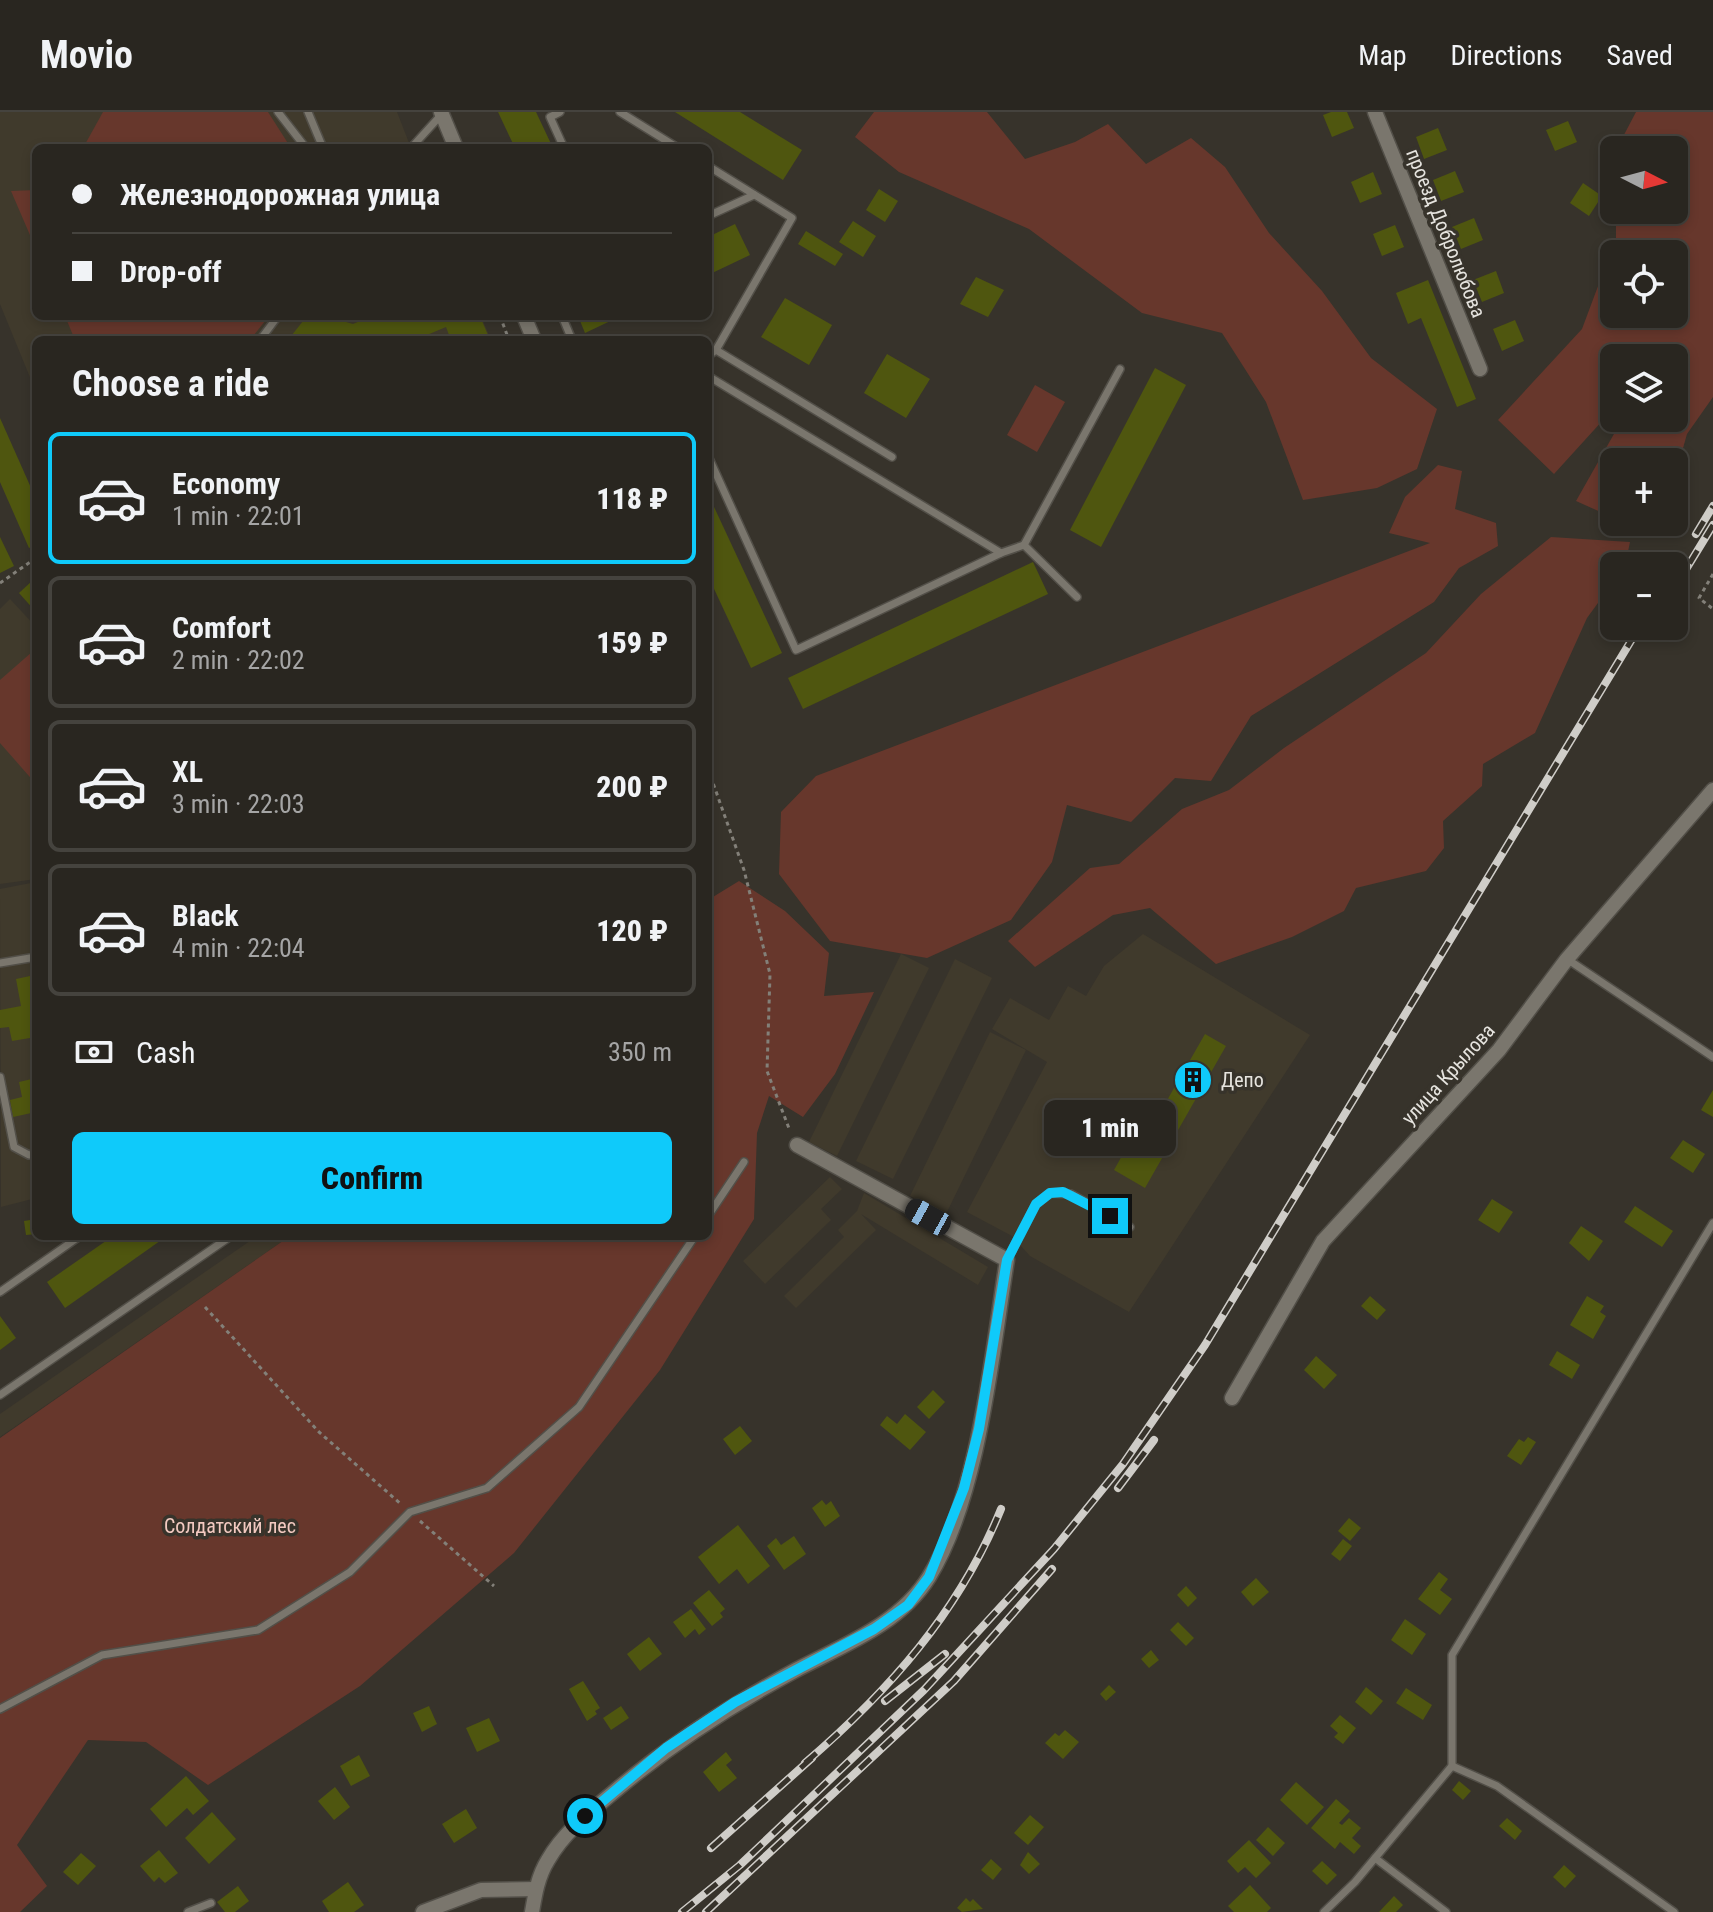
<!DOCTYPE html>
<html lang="en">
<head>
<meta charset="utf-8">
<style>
	:root { --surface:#292620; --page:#312e29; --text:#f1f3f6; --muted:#a5a5a5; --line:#45433e; --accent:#0fcafa }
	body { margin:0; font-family:"Roboto Condensed",sans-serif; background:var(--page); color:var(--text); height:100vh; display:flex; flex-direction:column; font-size:30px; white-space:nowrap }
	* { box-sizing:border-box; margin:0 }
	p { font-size:26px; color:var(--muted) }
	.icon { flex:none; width:44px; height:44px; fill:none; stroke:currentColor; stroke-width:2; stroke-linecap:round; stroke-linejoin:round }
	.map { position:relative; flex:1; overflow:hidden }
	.side { position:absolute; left:32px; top:224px; width:680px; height:904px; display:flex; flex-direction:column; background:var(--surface); border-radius:12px; box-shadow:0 4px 12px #0003,0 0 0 2px var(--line) }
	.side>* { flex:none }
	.guide { position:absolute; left:32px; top:32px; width:680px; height:176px; border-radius:12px; box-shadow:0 4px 12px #0003,0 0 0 2px var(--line); display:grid; align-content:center; height:176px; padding:0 40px; background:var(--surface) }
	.needle { width:52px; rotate:96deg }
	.controls { position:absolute; left:1600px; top:24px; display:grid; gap:16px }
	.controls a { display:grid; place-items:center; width:88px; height:88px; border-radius:12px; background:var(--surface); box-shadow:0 4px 12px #0003,0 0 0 2px var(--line); font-size:40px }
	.end { position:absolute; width:36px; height:36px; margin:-18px; border:10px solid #0fcafa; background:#111; box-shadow:0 0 0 4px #111 }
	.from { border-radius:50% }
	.bubble { position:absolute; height:56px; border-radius:12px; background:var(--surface); box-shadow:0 4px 12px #0003,0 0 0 2px var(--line); font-size:26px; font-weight:800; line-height:56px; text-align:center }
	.car { position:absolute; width:24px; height:48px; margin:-24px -12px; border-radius:10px; box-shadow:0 0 6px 2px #0007; background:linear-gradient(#222 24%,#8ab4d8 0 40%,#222 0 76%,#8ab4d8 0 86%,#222 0) }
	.guide b { display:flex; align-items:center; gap:28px; height:76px; font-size:30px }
	.guide b+b { border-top:2px solid var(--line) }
	.guide i { width:20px; height:20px; background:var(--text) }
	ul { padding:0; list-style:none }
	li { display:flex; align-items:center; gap:24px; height:132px; margin:0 16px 12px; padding:0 24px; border:4px solid var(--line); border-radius:12px }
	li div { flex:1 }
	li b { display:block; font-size:30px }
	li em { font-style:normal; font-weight:800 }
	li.selected { border-color:var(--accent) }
	li>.icon { width:72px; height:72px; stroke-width:1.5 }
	h2 { padding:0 40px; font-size:36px; line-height:96px }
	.pay { display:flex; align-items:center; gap:20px; height:88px; padding:0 40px; font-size:30px }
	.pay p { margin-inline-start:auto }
	.primary-button { display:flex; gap:16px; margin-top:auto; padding:16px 40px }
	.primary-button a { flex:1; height:92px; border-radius:12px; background:var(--accent); color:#111; font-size:32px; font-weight:800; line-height:92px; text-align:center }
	header { display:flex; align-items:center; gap:48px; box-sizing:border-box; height:112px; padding:0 40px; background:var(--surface); border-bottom:2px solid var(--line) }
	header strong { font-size:38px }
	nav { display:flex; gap:44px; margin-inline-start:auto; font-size:28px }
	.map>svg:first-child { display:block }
</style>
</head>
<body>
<header>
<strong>Movio</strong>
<nav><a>Map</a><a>Directions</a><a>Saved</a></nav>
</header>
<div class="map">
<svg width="1713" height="1800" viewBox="0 0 1713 1800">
	<rect width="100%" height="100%" fill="#37332b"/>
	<g fill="#403a2c">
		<path d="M0,0H397L411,36H36V204H481L491,228H36V280L0,192Z"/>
		<path d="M10,487L36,515V767L0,772V497Z"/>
		<path d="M36,770V1086L1,1095L0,777Z"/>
		<path d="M1143,822L1310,923L1129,1200L1030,1144L1012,1124L967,1100L1047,950L992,917L1010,886L1049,908L1068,874L1086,884L1104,854Z"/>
		<path d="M901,842L929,856L837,1044L809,1030Z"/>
		<path d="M955,847L992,866L893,1067L856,1049Z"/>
		<path d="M990,920L1026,938L946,1102L910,1084Z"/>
		<path d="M830,1065L842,1077L821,1097L831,1108L765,1172L743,1149Z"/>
		<path d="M864,1081L988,1155L978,1173L861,1102L876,1118L796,1196L784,1184L844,1125L838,1118L857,1099Z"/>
		<path d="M257,1124H290L0,1325V1302Z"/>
	</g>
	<g fill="#67372c" fill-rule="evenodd">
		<path d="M103,0H268L291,36H83Z"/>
		<path d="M874,0H987L1025,47L1075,30L1108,12L1146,52L1191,26L1225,55L1269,121L1322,179L1371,246L1437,297L1417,357L1377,376L1303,388L1266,290L1222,221L1142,201L1029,117L899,60L855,25Z"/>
		<path d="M1636,0H1713V285L1687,322L1674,368V350H1614V406L1576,389L1623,306H1674V246H1614V296L1554,362L1498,308L1582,217L1616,126V98H1674V38H1616ZM1614,142H1674V202H1614Z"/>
		<path d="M36,78V137L11,79Z"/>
		<path d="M65,204H269L250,228H75Z"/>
		<path d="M1035,273L1065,290L1037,340L1007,323Z"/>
		<path d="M1438,353L1462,359L1455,397L1496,411L1498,434L1459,456L1434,490L1251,604L1211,669L1175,666L1131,710L1067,693L1052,750L1011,808L927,846L830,829L779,762L781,700L816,664L1430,431L1389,421L1405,385Z"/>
		<path d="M1551,425L1630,430L1625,454H1614V469L1587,506L1535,621L1483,652L1482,674L1443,709L1444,736L1426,759L1356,776L1344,799L1292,825L1216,852L1150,796L1113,803L1035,855L1008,829L1090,756L1119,752L1182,697L1229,678L1284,636L1426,541L1481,482Z"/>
		<path d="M32,540L36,545V672L0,631V568Z"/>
		<path d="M739,769L785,799L829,841L824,884L874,880L835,962L803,1005L769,984L757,1021L754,1107L660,1258L514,1441L360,1574L208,1673L146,1630L88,1628L17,1733L47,1774L20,1800H0V1326L290,1124H708V788Z"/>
	</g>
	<g fill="#4f560f">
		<path d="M498,0H536L553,36H515Z"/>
		<path d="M675,0H740L802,38L783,68Z"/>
		<path d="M1331,0H1347L1354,16L1332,25L1323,3Z"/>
		<path d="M1568,9L1577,30L1555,39L1546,18Z"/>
		<path d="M1438,16L1447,38L1424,47L1416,25Z"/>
		<path d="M1455,59L1464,80L1441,89L1433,68Z"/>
		<path d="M1373,60L1382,82L1360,91L1351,70Z"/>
		<path d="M1583,71L1602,84L1589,104L1570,91Z"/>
		<path d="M879,77L898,89L885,110L866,98Z"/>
		<path d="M1474,106L1483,128L1461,137L1452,115Z"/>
		<path d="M853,109L876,124L863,145L839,130Z"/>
		<path d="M735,112L750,143L708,163V125Z"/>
		<path d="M1395,113L1404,135L1382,144L1373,122Z"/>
		<path d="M806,119L843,142L835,154L798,132Z"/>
		<path d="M1496,159L1504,181L1482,190L1473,168Z"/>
		<path d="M976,165L1004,178L988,205L960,192Z"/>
		<path d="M1428,168L1476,287L1457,295L1421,206L1408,212L1396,181Z"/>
		<path d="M785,186L832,213L809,253L761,225Z"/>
		<path d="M307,204H351L346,210L353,212L372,204H480L490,228H451L446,215L415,228H346L335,224L331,228H288Z"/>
		<path d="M578,204H621L585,221Z"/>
		<path d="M1515,208L1524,229L1502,239L1493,217Z"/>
		<path d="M887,242L930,267L906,306L864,281Z"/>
		<path d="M1155,256L1186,273L1101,435L1070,418Z"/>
		<path d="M0,306L36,387V433L29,436L0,370Z"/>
		<path d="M708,382L782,541L751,556L708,464Z"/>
		<path d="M0,425L14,454L0,461Z"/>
		<path d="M1033,450L1048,482L803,597L788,566Z"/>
		<path d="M32,469L36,473V500L19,481Z"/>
		<path d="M30,864L33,878L36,877V925L12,929L9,915L0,916V898L21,894L16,867Z"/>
		<path d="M1205,922L1226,934L1145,1076L1114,1058L1132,1026L1126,1023L1138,1002L1154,1011Z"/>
		<path d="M36,966V1000L13,1005L10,988L22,985L19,970Z"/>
		<path d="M1713,978V1005L1701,998Z"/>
		<path d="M1683,1028L1705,1042L1693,1061L1670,1046Z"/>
		<path d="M1492,1087L1513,1100L1499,1121L1478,1108Z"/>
		<path d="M1635,1094L1673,1119L1662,1135L1624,1110Z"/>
		<path d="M36,1107V1122L26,1123L24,1109Z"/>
		<path d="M1581,1114L1603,1129L1589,1149L1569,1131Z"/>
		<path d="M113,1124H167L65,1196L47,1170Z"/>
		<path d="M1370,1184L1386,1198L1377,1208L1361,1194Z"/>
		<path d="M1587,1184L1604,1194L1600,1200L1606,1204L1593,1227L1570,1213Z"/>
		<path d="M0,1204L16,1226L0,1238Z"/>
		<path d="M1557,1239L1580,1253L1572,1267L1549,1253Z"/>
		<path d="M1316,1244L1337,1263L1324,1277L1304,1258Z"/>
		<path d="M933,1278L945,1290L929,1307L917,1295Z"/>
		<path d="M905,1302L926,1320L910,1338L880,1313L887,1304L897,1312Z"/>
		<path d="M740,1314L752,1329L735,1343L723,1327Z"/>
		<path d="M1528,1325L1536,1330L1521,1353L1507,1344L1519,1327L1524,1330Z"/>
		<path d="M822,1388L826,1393L831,1389L840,1404L825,1415L812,1396Z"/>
		<path d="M1349,1406L1361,1416L1350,1429L1338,1419Z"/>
		<path d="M738,1413L770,1454L748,1472L737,1457L719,1472L698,1445Z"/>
		<path d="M794,1424L806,1442L784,1458L767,1434L776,1426L781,1433Z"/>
		<path d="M1343,1427L1352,1434L1340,1449L1331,1442Z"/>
		<path d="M1439,1460L1448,1467L1440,1478L1452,1487L1440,1503L1418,1487Z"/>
		<path d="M1256,1466L1269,1480L1253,1494L1241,1480Z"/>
		<path d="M1186,1474L1197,1486L1188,1495L1177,1483Z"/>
		<path d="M709,1478L725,1497L720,1501L723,1505L712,1514L693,1491Z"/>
		<path d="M691,1497L706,1517L699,1523L695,1517L685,1526L673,1510Z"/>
		<path d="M1405,1507L1426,1522L1412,1543L1391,1528Z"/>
		<path d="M1178,1510L1194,1526L1186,1534L1170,1518Z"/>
		<path d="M649,1525L662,1542L640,1559L627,1542Z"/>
		<path d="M1151,1538L1159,1548L1149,1556L1141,1547Z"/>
		<path d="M583,1569L600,1596L595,1599L597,1602L587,1609L569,1577Z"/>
		<path d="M1109,1573L1116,1580L1106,1589L1100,1582Z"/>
		<path d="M1366,1575L1383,1589L1371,1603L1355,1590Z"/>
		<path d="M1406,1576L1432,1593L1423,1608L1396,1591Z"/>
		<path d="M429,1594L437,1612L422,1620L413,1601Z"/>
		<path d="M621,1594L629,1606L611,1618L603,1606Z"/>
		<path d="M1340,1603L1356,1616L1343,1632L1334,1625L1338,1621L1330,1614Z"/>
		<path d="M489,1606L500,1629L477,1640L466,1616Z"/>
		<path d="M1065,1618L1079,1630L1063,1647L1045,1631L1055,1621L1059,1624Z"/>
		<path d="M726,1640L732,1648L726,1653L737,1666L719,1680L703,1660Z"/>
		<path d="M359,1643L370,1664L351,1674L340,1654Z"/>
		<path d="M186,1664L209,1689L193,1703L187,1696L166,1715L150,1697Z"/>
		<path d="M1459,1669L1471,1679L1463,1688L1452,1678Z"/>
		<path d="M1296,1670L1324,1695L1307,1713L1280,1688Z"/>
		<path d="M335,1675L350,1695L334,1708L318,1689Z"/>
		<path d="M1336,1687L1350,1699L1339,1711L1342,1713L1349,1706L1361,1716L1352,1726L1361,1734L1354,1742L1340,1730L1335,1737L1311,1716Z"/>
		<path d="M466,1697L477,1716L454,1731L442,1712Z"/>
		<path d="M212,1700L236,1727L209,1752L185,1726Z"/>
		<path d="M1030,1703L1044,1715L1028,1733L1014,1721Z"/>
		<path d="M1507,1706L1522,1719L1515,1728L1499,1714Z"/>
		<path d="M1268,1715L1285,1731L1273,1744L1256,1728Z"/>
		<path d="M1249,1728L1271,1751L1256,1766L1245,1755L1238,1761L1227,1749Z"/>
		<path d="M159,1738L178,1761L165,1771L159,1765L154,1770L140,1754Z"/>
		<path d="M1028,1740L1040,1752L1029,1762L1020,1753Z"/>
		<path d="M81,1741L96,1754L78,1773L63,1760Z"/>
		<path d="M991,1747L1002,1757L993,1768L981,1758Z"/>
		<path d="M1322,1749L1337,1763L1327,1773L1312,1759Z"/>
		<path d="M1564,1753L1576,1764L1565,1776L1553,1765Z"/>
		<path d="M348,1770L364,1793L354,1800H329L322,1789Z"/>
		<path d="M1250,1773L1271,1796L1267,1800H1234L1228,1794Z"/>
		<path d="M238,1774L249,1789L235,1800H225L217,1790Z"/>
		<path d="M1394,1784L1403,1793L1396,1800H1379Z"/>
		<path d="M966,1786L970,1790L973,1787L983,1797L962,1800L957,1796Z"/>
	</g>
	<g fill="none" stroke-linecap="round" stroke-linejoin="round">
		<defs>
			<g id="lane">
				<path d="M278,0L306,36"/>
				<path d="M308,0L323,36"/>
				<path d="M560,0L550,5L564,36"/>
				<path d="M620,0L678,36"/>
				<path d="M411,36L442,2"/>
				<path d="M708,54L792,106L716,238"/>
				<path d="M708,104L754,83"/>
				<path d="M562,204L572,228"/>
				<path d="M260,228L278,204"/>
				<path d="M708,244L716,238L892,345"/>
				<path d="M708,264L1001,441L1024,433L1120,257"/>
				<path d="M708,344L796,538L1001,441"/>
				<path d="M1024,433L1077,485"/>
				<path d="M1567,847L1713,945"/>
				<path d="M0,851L36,845"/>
				<path d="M0,965L14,1035L29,1043L36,1042"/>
				<path d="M708,1104L744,1050"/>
				<path d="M1007,1148L1036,1092L1050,1081L1071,1082L1130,1115"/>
				<path d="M0,1180L80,1124"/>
				<path d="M0,1283L231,1124"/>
				<path d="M0,1597L102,1543L258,1518L350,1460L410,1400L487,1376L579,1295L695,1124"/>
				<path d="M1452,1654V1543L1713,1111"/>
				<path d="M1375,1746L1446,1800"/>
				<path d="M188,1800L211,1791"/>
				<path d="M1324,1800L1355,1770L1452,1654L1497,1674L1674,1800"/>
			</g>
			<g id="street">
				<path d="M441,0L456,36"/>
				<path d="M1375,0L1480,257"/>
				<path d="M524,204L534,228"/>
				<path d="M1232,1286L1323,1129L1499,938L1567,847L1713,678"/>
				<path d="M423,1800L481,1778L536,1777"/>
				<path d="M532,1800C535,1782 538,1764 548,1748C564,1720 590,1700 615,1679C672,1631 731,1593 796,1558C844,1533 900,1512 929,1465C979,1384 992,1242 1007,1148L797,1033"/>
			</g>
		</defs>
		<use href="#lane" stroke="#524f48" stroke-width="10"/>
		<use href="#street" stroke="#524f48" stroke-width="17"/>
		<g stroke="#838079" stroke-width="3" stroke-dasharray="4 4" stroke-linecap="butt">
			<path d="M500,204L509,228"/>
			<path d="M1713,462L1699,486L1713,497"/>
			<path d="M0,471L36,446"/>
			<path d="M708,657L744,758L770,862L767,959L790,1019"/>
			<path d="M205,1195L319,1320L402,1393"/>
			<path d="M420,1409L494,1474"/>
		</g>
		<use href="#lane" stroke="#7a766d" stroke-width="7"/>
		<use href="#street" stroke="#7a766d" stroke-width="14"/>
		<defs>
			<g id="rail">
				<path d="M1696,422L1713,394"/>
				<path d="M1674,477L1713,413"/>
				<path d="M1118,1376L1154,1328"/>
				<path d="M885,1589L945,1542"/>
				<path d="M805,1651C889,1579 959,1500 1001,1397"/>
				<path d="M711,1736L812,1646"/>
				<path d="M682,1800L740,1753L924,1578L1054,1437L1123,1352L1205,1233L1640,514"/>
				<path d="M706,1800L954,1569L1052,1457"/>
			</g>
		</defs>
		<use href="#rail" stroke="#cfcdc8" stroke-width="8"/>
		<use href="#rail" stroke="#37332b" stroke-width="5" stroke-dasharray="15" stroke-linecap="butt"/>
	</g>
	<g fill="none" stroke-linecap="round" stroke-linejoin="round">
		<path stroke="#0fcafa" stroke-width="10" d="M585,1704L666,1636L735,1590L874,1517L908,1493L929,1465L964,1376L979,1317L1007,1148L1036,1092L1050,1081L1063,1080L1110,1104"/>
	</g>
	<defs>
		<symbol id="building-disc" viewBox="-11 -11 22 22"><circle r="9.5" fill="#0fcafa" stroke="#37332b"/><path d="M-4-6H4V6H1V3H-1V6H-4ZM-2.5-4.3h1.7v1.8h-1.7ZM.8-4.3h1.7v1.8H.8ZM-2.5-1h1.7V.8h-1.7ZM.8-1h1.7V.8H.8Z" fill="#111"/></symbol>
	</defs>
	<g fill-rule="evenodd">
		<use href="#building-disc" x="1171" y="946" width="44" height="44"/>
	</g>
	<g text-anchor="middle" stroke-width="7" stroke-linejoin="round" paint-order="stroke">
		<g font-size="20" fill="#e6e4df" stroke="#37332b">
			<text transform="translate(1446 121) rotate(68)" y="7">проезд Добролюбова</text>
			<text transform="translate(1448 962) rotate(-48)" y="7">улица Крылова</text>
		</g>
		<g font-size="20" fill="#e6e4df" stroke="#37332b" text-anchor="start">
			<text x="1221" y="975">Депо</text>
		</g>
		<g font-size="20" fill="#f3cac1" stroke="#37332b">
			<text x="230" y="1421">Солдатский лес</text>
		</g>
	</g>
</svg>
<div class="controls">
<a><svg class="needle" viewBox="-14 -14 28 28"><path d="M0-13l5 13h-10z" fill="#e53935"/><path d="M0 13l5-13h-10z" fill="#a5a5a5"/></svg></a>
<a><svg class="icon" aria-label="locate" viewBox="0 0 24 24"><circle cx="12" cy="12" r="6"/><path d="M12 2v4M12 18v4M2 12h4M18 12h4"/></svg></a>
<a><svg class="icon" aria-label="layers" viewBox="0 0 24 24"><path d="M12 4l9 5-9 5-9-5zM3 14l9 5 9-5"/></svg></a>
<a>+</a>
<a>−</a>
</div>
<i class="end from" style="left:585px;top:1704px"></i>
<i class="end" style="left:1110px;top:1104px"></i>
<div class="bubble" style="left:1044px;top:988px;width:132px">1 min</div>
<i class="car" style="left:928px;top:1105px;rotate:299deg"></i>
<div class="guide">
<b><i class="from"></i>Железнодорожная улица</b>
<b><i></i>Drop-off</b>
</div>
<section class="side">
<h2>Choose a ride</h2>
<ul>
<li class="selected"><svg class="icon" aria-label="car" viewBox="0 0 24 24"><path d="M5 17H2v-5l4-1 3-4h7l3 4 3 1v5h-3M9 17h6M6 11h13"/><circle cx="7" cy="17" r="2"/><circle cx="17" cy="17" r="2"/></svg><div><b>Economy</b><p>1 min · 22:01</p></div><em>118 ₽</em></li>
<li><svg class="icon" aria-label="car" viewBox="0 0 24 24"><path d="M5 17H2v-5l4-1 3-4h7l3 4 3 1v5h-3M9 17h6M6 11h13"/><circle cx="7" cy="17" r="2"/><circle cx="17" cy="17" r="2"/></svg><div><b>Comfort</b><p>2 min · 22:02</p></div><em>159 ₽</em></li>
<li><svg class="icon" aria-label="car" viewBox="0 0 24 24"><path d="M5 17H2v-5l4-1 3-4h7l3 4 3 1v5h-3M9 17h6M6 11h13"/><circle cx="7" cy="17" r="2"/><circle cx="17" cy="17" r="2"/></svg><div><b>XL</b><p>3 min · 22:03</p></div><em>200 ₽</em></li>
<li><svg class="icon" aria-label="car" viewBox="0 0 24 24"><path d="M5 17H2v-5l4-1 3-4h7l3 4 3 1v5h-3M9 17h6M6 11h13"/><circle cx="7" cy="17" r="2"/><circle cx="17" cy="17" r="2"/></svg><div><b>Black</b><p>4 min · 22:04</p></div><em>120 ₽</em></li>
</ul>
<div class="pay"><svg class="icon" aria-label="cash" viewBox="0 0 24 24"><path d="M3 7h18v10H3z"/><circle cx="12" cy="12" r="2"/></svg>Cash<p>350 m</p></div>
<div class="primary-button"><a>Confirm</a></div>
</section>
</div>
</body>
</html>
